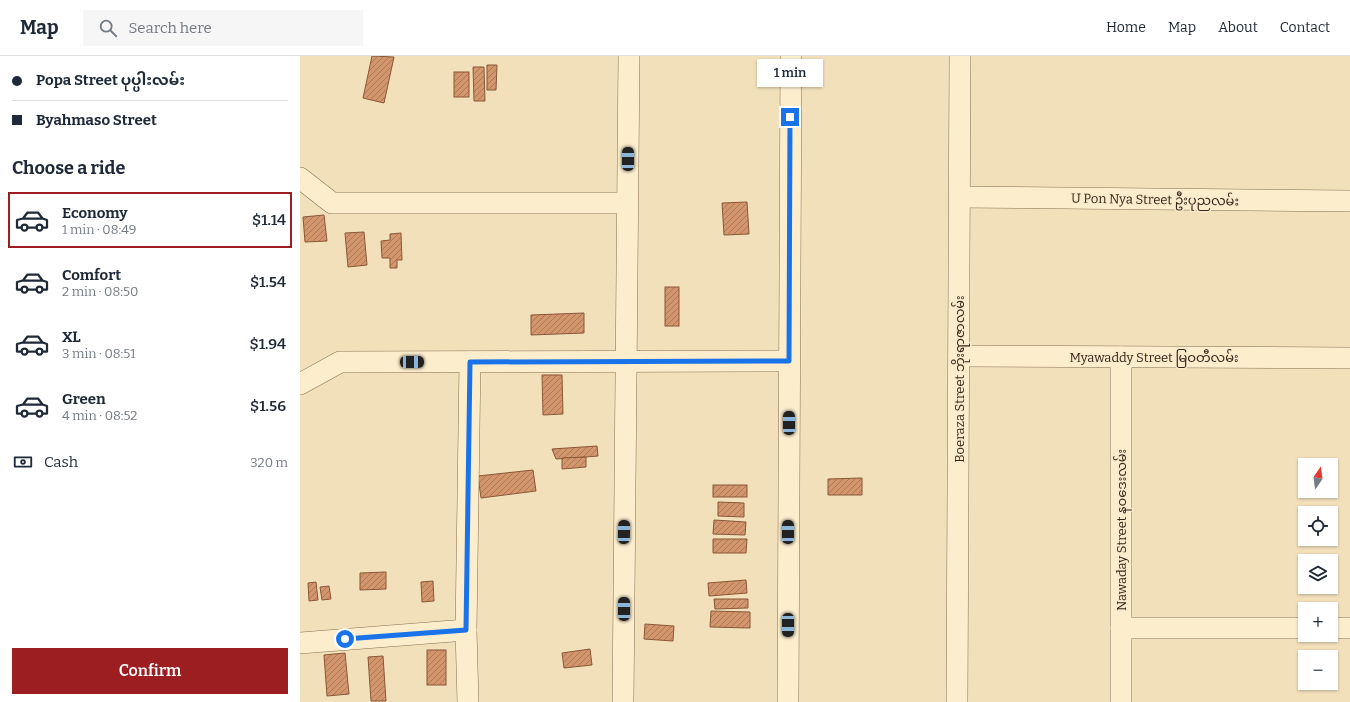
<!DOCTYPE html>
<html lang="en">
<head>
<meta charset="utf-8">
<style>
	:root { --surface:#fff; --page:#f6f6f7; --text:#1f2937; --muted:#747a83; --line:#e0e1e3; --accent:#9d1e21 }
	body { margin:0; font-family:Bitter,"Noto Sans Myanmar",serif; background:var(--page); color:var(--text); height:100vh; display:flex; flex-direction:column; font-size:15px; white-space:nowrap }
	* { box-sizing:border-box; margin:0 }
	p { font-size:13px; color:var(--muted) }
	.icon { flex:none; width:22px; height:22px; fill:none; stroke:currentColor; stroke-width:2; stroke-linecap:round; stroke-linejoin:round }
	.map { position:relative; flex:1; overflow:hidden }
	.panel { display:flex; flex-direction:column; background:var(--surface); width:300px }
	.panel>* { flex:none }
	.guide { display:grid; align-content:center; height:88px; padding:0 12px; background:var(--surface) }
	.needle { width:26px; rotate:14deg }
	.controls { position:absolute; left:998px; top:402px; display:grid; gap:8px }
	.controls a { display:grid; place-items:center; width:40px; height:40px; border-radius:0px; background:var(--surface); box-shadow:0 1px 3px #0004; font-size:20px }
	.end { position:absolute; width:18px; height:18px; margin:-9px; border:5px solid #1a73e8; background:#fff; box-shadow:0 0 0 2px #fff }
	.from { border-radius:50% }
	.bubble { position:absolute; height:28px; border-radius:0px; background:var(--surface); box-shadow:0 1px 3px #0004; font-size:13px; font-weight:600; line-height:28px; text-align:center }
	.car { position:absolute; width:12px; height:24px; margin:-12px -6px; border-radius:5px; box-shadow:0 0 3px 1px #0007; background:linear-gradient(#222 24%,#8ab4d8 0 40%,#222 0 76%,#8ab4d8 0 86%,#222 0) }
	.guide b { display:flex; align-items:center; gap:14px; height:38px; font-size:15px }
	.guide b+b { border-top:1px solid var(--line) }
	.guide i { width:10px; height:10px; background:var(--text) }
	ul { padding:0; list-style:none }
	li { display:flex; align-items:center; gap:12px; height:56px; margin:0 8px 6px; padding:0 4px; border:2px solid transparent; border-radius:0px }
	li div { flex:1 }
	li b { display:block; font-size:15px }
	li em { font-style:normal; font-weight:600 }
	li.active { border-color:var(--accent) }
	li>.icon { width:36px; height:36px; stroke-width:1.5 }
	h2 { padding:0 12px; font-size:18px; line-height:48px }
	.pay { display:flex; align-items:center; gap:10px; height:44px; padding:0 12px; font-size:15px }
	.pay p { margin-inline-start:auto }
	.cta { display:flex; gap:8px; margin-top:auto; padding:8px 12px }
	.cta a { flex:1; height:46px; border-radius:0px; background:var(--accent); color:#fff; font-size:16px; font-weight:600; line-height:46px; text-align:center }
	header { display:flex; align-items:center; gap:24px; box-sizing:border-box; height:56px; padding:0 20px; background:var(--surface); border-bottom:1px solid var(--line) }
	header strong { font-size:19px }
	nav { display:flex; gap:22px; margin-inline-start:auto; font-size:14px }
	.search { width:280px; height:36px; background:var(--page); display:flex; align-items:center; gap:10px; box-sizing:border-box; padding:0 14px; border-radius:0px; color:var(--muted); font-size:15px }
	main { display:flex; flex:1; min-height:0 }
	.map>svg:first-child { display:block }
</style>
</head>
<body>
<header>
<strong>Map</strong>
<div class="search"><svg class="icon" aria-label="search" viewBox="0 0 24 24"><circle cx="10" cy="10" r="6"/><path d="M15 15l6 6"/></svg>Search here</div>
<nav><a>Home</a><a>Map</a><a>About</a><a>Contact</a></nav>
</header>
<main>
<section class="panel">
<div class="guide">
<b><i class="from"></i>Popa Street ပုပ္ပါးလမ်း</b>
<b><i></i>Byahmaso Street</b>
</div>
<h2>Choose a ride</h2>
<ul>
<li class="active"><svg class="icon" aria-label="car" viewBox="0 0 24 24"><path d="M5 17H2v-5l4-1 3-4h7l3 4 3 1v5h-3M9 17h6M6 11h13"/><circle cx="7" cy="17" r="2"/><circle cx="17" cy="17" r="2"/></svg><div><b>Economy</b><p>1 min · 08:49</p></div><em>$1.14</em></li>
<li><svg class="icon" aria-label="car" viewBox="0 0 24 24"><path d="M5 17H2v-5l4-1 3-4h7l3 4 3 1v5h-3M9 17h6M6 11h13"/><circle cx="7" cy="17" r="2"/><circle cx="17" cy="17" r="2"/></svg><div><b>Comfort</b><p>2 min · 08:50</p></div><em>$1.54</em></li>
<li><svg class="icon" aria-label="car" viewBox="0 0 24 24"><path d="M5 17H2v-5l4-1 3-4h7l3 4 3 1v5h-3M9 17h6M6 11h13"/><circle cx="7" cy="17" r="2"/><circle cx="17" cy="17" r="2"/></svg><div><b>XL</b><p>3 min · 08:51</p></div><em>$1.94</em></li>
<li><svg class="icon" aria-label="car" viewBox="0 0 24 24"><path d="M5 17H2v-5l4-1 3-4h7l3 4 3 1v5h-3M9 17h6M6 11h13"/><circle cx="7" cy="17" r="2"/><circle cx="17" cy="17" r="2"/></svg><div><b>Green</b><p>4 min · 08:52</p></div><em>$1.56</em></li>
</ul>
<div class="pay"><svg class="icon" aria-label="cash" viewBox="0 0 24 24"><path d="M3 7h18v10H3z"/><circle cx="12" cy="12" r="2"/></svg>Cash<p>320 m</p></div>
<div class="cta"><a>Confirm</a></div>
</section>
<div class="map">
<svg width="1050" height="646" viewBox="0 0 1050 646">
	<defs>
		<pattern id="building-hatch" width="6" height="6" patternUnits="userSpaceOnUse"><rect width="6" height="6" fill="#d3956c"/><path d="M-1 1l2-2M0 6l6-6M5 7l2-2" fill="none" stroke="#ac7a58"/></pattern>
	</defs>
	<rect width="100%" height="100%" fill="#f1e0ba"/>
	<g fill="url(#building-hatch)" stroke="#8a5737">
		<path d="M72,0L94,1L84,47L63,42Z"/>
		<path d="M187,9H197L196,34H187Z"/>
		<path d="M173,11H184L185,45H174Z"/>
		<rect x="154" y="16" width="15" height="25"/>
		<path d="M447,146L449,178L424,179L422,147Z"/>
		<path d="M24,159L27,185L5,186L3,161Z"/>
		<path d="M64,176L67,209L48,211L45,177Z"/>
		<path d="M101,177L102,204H97V212H90V202H82L81,185L90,184V178Z"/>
		<rect x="365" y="231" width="14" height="39"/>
		<path d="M284,257V277L231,279V259Z"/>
		<path d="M242,319H262L263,358L243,359Z"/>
		<path d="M297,390L298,400L286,401L256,403L252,393Z"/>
		<path d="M286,401V411L262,413V402Z"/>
		<path d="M233,414L236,435L181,442L178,420Z"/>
		<path d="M562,422V439H528V423Z"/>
		<rect x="413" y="429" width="34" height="12"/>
		<path d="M418,446L444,447V461L418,460Z"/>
		<path d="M414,464L446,466L445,479L413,478Z"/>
		<path d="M413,483H447L446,497H413Z"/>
		<path d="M86,516V533L60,534V517Z"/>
		<path d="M446,524L447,537L409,540L408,527Z"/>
		<path d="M133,525L134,545L122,546L121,526Z"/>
		<path d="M16,526L18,544L9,545L8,527Z"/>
		<path d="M29,530L31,543L22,544L20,531Z"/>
		<path d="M414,543H448V552L415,553Z"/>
		<path d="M411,555L450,556V572L410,571Z"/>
		<path d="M345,568L374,570L373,585L344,583Z"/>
		<path d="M290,593L292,609L264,612L262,597Z"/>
		<rect x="127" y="594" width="19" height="35"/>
		<path d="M45,597L49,638L27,640L24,599Z"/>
		<path d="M83,600L86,645H71L68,601Z"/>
	</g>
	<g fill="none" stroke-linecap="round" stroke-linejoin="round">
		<defs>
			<g id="street">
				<path d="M0,122L32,147H327"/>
				<path d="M660,141L1050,145"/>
				<path d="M659,300L1050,302"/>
				<path d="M821,301V646"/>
				<path d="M0,328L40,306L489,305"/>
				<path d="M821,572H1005"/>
				<path d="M1031,572H1050"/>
				<path d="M0,587L166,574"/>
				<path d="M168,646L166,574L170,306"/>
				<path d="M323,646L329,0"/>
				<path d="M488,646L491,0"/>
				<path d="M657,646L660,0"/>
			</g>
		</defs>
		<use href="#street" stroke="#896f53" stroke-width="22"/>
		<use href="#street" stroke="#fcedcd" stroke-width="21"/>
	</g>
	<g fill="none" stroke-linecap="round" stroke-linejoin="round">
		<path stroke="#1a73e8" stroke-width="5" d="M45,583L166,574L170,306L489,305L490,61"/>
	</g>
	<g text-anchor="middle" stroke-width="3" stroke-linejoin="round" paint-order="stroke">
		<g font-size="13" fill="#372719" stroke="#f8eaca">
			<text transform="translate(855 143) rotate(1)" y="5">U Pon Nya Street ဦးပုညလမ်း</text>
			<text x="854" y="306">Myawaddy Street မြဝတီလမ်း</text>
			<text transform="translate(659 323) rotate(-90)" y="5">Boeraza Street ဘိုးရာဇာလမ်း</text>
			<text transform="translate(821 474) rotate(-90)" y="5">Nawaday Street နဝဒေးလမ်း</text>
		</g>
	</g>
</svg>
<div class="controls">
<a><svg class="needle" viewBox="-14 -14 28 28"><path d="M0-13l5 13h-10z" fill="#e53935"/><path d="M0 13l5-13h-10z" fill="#747a83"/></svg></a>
<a><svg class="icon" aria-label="locate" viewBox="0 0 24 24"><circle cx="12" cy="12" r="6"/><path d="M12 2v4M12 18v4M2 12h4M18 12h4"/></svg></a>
<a><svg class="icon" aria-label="layers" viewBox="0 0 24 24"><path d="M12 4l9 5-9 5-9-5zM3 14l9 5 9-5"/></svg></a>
<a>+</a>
<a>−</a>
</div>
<i class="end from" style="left:45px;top:583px"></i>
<i class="end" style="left:490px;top:61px"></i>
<div class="bubble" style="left:457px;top:3px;width:66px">1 min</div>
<i class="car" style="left:328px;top:103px;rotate:0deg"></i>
<i class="car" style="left:112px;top:306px;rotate:90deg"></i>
<i class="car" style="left:489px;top:367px;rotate:0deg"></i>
<i class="car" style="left:324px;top:476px;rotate:1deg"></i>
<i class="car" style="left:488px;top:476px;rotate:0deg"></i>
<i class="car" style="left:324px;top:553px;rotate:0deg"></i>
<i class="car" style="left:488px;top:569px;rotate:180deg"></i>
</div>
</main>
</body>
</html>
